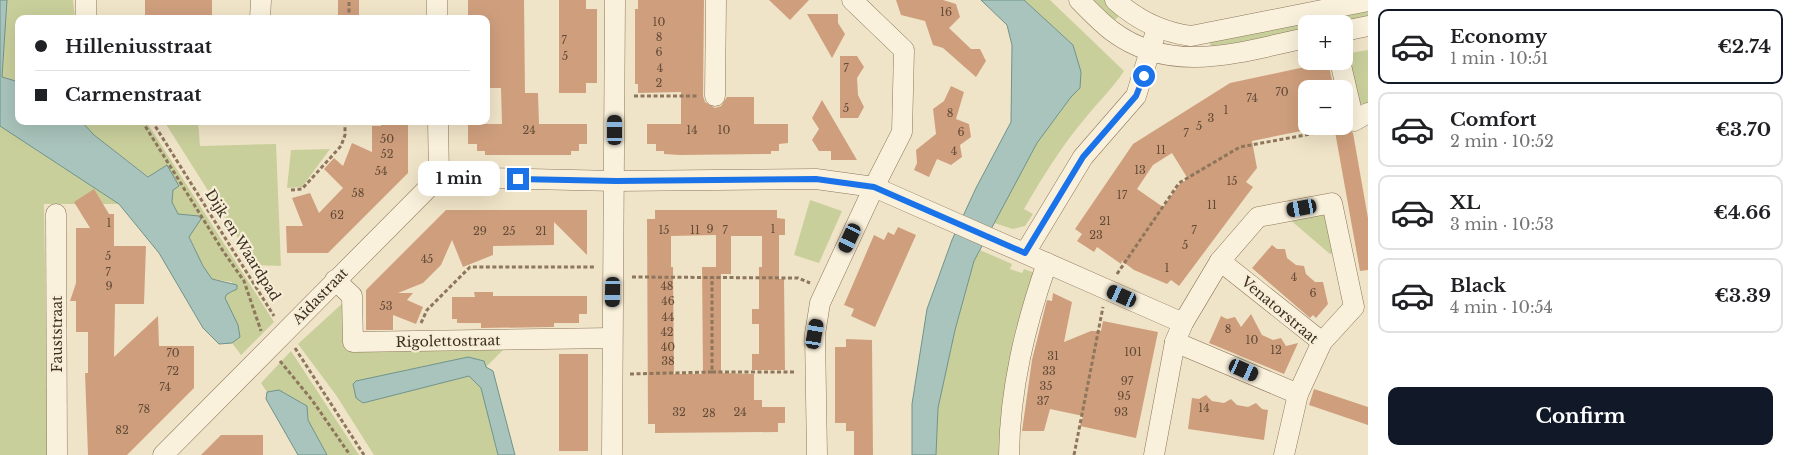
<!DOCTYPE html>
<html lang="en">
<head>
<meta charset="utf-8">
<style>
	:root { --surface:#fff; --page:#f6f6f6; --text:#202124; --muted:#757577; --line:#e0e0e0; --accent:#111827 }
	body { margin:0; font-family:"Libre Baskerville",serif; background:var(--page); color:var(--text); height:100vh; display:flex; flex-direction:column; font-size:19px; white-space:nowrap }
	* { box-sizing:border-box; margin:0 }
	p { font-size:16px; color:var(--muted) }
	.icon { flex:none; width:28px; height:28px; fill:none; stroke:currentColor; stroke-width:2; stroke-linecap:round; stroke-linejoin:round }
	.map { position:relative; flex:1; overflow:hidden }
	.sheet { display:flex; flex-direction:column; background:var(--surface); width:425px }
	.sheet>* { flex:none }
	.guide { position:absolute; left:15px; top:15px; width:475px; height:110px; border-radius:10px; box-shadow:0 5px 20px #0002; display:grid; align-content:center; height:110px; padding:0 20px; background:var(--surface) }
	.fabs { position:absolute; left:1298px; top:15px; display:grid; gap:10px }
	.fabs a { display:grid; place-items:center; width:55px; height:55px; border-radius:10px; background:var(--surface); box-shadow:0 5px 20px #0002; font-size:25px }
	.end { position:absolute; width:22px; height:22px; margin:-11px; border:6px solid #1a73e8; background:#fff; box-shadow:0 0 0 2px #fff }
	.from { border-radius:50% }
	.bubble { position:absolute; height:35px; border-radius:10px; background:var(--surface); box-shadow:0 5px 20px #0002; font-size:16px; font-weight:700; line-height:35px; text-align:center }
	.car { position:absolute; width:15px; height:30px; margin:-15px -8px; border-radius:6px; box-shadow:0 0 4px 1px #0007; background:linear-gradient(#222 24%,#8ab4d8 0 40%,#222 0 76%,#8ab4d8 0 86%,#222 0) }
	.guide b { display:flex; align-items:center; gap:18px; height:48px; font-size:19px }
	.guide b+b { border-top:1px solid var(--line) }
	.guide i { width:12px; height:12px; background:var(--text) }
	ul { padding:9px 0 0; list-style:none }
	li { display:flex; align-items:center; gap:15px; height:75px; margin:0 10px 8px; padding:0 10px; border:2px solid var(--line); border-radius:10px }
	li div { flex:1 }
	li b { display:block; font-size:19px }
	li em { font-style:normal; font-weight:700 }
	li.active { border-color:var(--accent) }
	li>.icon { width:45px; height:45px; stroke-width:1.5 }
	.action { display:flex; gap:10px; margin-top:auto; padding:10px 20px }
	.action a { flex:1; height:58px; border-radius:10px; background:var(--accent); color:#fff; font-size:20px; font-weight:700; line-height:58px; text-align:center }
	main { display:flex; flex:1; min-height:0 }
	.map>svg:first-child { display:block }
</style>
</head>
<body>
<main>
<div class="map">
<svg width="1368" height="455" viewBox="0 0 1368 455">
	<rect width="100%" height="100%" fill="#f0e4c8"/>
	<g fill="#c9cf9b">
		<path d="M7,0H73L75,19H19V82L2,78Z"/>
		<path d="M1024,0H1050L1124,71C1113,88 1099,101 1087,116C1063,144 1043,176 1024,209L1033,214L1025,226L1013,229L994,223C1018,176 1042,124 1080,88L1073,45Z"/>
		<path d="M1088,0H1106L1121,14L1112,23Z"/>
		<path d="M1368,7V20L1344,24H1306V33L1212,52L1209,39Z"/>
		<path d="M1368,50V107H1366L1355,99L1344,54Z"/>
		<path d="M81,121H146L274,322L241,355L232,343L240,336L225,298L227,294L233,292L232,282L212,279L203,266L189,236L199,216L178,214L172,202L173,190L166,166L149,177L94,135Z"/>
		<path d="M164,121H198L200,146L276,144L281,266L255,265Z"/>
		<path d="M0,126L119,204H44L48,455H0Z"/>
		<path d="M330,149L302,187L287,188L291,150Z"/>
		<path d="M810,200L842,211L819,263L794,255Z"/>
		<path d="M1326,211L1336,253L1330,254L1288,218Z"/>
		<path d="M980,250L1012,264L1010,269L1022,273L1024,269L1038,274L1001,455H936L938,408L955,330L974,261Z"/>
		<path d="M345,301L349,345L507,346L486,367L468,357L356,381L353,384L356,398L363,403L469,376L481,387L498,455H374L336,395L298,344Z"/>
		<path d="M291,351L359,455H327L308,420L307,406L279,390L267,392L261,383Z"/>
	</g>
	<g fill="#a9c4bc" stroke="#6f938a">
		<path d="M0,0H7L2,77L19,82V121H81L94,135L148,177L167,165L179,186L173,190L172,202L178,214L199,216L201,219L189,237L203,266L212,279L237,285V289L227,294L225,298L238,325L240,337L232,343L219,344L203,328L159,253L119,204L0,126Z"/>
		<path d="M981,0H1024L1073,45L1081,72L1080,88L1071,97L1037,143L974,261L955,330L938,408L936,455H912V404L927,309L952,240L976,188L1011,122L1012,45L1007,25Z"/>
		<path d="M468,357L484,361L486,367L493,371L515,455H498L481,388L469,376L363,403L356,398L353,384L356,381Z"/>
		<path d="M279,390L307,406L308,420L327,455H298L266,399L267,392Z"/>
	</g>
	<g fill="#cf9f7d" fill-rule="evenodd">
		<rect x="145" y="0" width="67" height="19"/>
		<rect x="338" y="0" width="21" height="15"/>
		<path d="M468,0H524L525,93H538L539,124H587V144H579V151H571V155H485V151H477V144H468V124H502L501,88H486V19H468Z"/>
		<path d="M559,0H586V9H597V83H586V93H559Z"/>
		<path d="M638,0H704L703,96L705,102L715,108L721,106L727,97H754V124H788V143L779,144V151H771V154L680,155L664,154V151H656V144H647V124H681V92L638,93V84H635V9H638Z"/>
		<path d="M769,0H809L790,20Z"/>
		<path d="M896,0H943L956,4L960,17L949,28L971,49H980L986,61L976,77L943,48L933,45L925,21L901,15Z"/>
		<path d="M807,14H838V23L845,34L832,58Z"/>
		<path d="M840,56H857L864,67L857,78L858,95L864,107L858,118H840Z"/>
		<path d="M1328,62L1334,89H1305L1306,130L1252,141L1257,168L1246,182L1253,187L1179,286L1171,280L1167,284L1134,270L1122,261L1121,264L1097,247L1094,252L1077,241L1082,234L1075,229L1133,144L1230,83ZM1172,153L1188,179L1180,184L1163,207L1137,189L1153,165Z"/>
		<path d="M951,86L964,92L956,119L969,124L971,137L960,145L962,157L951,165L937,159L929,177L914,170L917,163L916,150L936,134L933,109L944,101Z"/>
		<path d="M822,100L857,160H831V151H819L812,140L819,129L812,118Z"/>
		<path d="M381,121H408V173L328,253H287L286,226H303L292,198L310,193L319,213L343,188L324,169L334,158L343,166L352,143L372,152V126H381Z"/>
		<path d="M1334,126H1344L1353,133L1368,218V270L1360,271Z"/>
		<path d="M94,189L109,214H114V246H146L144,304H115L114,357L158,316L159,346H194V388L127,455H88L85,373H88V332H76V301H70L76,283V228H90L74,202Z"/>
		<path d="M446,210H587V255L554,222V245L493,246V255L463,267L452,240L441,265L423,283L398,293H413L407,300L423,307L416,324L393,315V330H366V290Z"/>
		<path d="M655,210H777V218L785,219V235H779V279H784L785,370H752V354H759V324H752V309H759V267H762V236H731V274H721V373L754,374V400H762V407H785V423H778V432L655,433V424H648L647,219H655ZM716,235V267H702L703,374H674L673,267H671V236Z"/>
		<path d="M898,227L916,235L875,327L851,316L854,309L844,305L874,235L884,240L888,232L894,235Z"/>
		<path d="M1272,245L1277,249H1285L1287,258L1296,265L1304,266L1306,274L1315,282H1323L1328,304L1316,318L1313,315L1310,318L1252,268Z"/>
		<path d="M474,292H493V296H587V314H579V323H554V327L481,328V323H457V319H452V297H475Z"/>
		<path d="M1053,293L1072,302L1064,342L1091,331H1101L1103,321L1158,332L1136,438L1080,426L1083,416L1050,409L1044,431H1022L1032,360L1047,300L1052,301Z"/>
		<path d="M1251,314L1262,335L1273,340L1281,338L1286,346L1298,343L1284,374L1209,343L1221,316L1227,319L1235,317L1241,327Z"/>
		<path d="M846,339L872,340L873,455H854V431H846V423H835V347H846Z"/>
		<rect x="559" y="354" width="29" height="97"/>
		<path d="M1314,389L1368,407V425L1309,405Z"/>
		<path d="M1206,395L1212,401L1224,403L1231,399L1237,405L1248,407L1256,403L1262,409L1268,410L1264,440L1188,429L1192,398L1199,399Z"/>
		<path d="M221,435H263V455H201Z"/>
	</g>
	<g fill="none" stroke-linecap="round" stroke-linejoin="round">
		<defs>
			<g id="minor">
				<path d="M86,0V19"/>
				<path d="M1079,0C1089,10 1100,22 1112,31C1172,76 1240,52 1306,38"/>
				<path d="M1115,0C1137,20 1161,32 1191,36L1368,1"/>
				<path d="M260,19L261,0"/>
				<path d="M437,19V0"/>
				<path d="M1344,31L1368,26"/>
				<path d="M1340,61L1354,121L1368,113"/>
				<path d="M715,96L716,0"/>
				<path d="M439,177L615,181L816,179L874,187L1183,323"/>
				<path d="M56,214L57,455"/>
				<path d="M1025,253L1083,157L1136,96L1157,28"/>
				<path d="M1220,261L1322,342"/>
				<path d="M335,280L352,296L353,342L612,338"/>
				<path d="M1175,342L1298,394"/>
				<path d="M163,455L439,177L438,121"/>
				<path d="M612,455L615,0"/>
				<path d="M817,455L815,334L820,303L874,187L902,132L904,50L852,0"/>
				<path d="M1009,455C1010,388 1025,326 1047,263"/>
				<path d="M1154,455L1175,342L1183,323L1220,261L1258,217L1332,203L1354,307L1322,342L1298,394L1284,455"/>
			</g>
		</defs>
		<use href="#minor" stroke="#8d765c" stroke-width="21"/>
		<g stroke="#8d765c" stroke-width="3" stroke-dasharray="4 2.5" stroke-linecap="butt">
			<path d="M349,19V0"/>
			<path d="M634,96H697"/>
			<path d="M142,121L223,251L244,281L261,331"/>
			<path d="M152,121L274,316"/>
			<path d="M291,190L302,189L341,146L345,135V121"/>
			<path d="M1117,274L1179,183L1240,147L1338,129"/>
			<path d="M632,277L798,278L810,283"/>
			<path d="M421,323L427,310L470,267H596"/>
			<path d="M295,348L364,455"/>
			<path d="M280,361L312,400L350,455"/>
			<path d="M712,372H796"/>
			<path d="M630,374L712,372V278"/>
			<path d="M1074,455L1103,307"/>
		</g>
		<use href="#minor" stroke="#faf1dc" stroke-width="20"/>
	</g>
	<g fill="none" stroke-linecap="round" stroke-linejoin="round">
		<path stroke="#1a73e8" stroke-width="6" d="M518,179L616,181L816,179L874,187L1025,253L1083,157L1136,96L1144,76"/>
	</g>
	<g text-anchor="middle" stroke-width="4.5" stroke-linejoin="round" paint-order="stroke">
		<g font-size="11" fill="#624a37">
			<text x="946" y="16">16</text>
			<text x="659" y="26">10</text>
			<text x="659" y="41">8</text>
			<text x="564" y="44">7</text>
			<text x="659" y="56">6</text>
			<text x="565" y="60">5</text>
			<text x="660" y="72">4</text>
			<text x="846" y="72">7</text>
			<text x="659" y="87">2</text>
			<text x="1282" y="96">70</text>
			<text x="1252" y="102">74</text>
			<text x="846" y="112">5</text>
			<text x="1226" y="114">1</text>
			<text x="950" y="117">8</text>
			<text x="1211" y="122">3</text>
			<text x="1199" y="130">5</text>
			<text x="529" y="134">24</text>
			<text x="692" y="134">14</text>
			<text x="724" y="134">10</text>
			<text x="961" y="136">6</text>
			<text x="1186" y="137">7</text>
			<text x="387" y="143">50</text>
			<text x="1161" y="154">11</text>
			<text x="954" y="155">4</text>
			<text x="387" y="158">52</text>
			<text x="1140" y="174">13</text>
			<text x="381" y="175">54</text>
			<text x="1232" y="185">15</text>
			<text x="358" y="197">58</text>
			<text x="1122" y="199">17</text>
			<text x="1212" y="209">11</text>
			<text x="337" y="219">62</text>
			<text x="1105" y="225">21</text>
			<text x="109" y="227">1</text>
			<text x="710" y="233">9</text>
			<text x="773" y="233">1</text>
			<text x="664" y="234">15</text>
			<text x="695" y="234">11</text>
			<text x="725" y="234">7</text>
			<text x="1194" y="234">7</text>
			<text x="480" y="235">29</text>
			<text x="509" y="235">25</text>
			<text x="541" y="235">21</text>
			<text x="1096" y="239">23</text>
			<text x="1185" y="249">5</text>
			<text x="108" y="260">5</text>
			<text x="427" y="263">45</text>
			<text x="1167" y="272">1</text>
			<text x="108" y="276">7</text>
			<text x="1294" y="281">4</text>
			<text x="109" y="290">9</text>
			<text x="667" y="290">48</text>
			<text x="1313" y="297">6</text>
			<text x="668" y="305">46</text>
			<text x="386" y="310">53</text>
			<text x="668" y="321">44</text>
			<text x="1228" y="333">8</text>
			<text x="667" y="336">42</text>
			<text x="1252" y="344">10</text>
			<text x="668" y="351">40</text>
			<text x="1276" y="354">12</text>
			<text x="1133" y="356">101</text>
			<text x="173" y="357">70</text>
			<text x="1053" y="360">31</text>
			<text x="668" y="365">38</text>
			<text x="173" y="375">72</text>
			<text x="1049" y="375">33</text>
			<text x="1127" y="385">97</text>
			<text x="1046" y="390">35</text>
			<text x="165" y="391">74</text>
			<text x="1124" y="400">95</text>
			<text x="1043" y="405">37</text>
			<text x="1204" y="412">14</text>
			<text x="144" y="413">78</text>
			<text x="679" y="416">32</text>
			<text x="740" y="416">24</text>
			<text x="1121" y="416">93</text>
			<text x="709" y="417">28</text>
			<text x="122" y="434">82</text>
		</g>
		<g font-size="14" fill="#3d2e20" stroke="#f7eed8">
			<text transform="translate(243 245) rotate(58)" y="5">Dijk en Waardpad</text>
			<text transform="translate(320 296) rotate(-46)" y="5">Aïdastraat</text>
			<text transform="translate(1280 310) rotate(40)" y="5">Venatorstraat</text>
			<text transform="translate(57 334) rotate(-90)" y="5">Fauststraat</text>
			<text transform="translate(448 341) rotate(-1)" y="5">Rigolettostraat</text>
		</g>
	</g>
</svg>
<div class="fabs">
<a>+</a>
<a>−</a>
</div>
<i class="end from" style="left:1144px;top:76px"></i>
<i class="end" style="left:518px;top:179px"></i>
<div class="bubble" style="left:418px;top:161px;width:82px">1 min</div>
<i class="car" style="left:615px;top:130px;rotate:0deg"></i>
<i class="car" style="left:1302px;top:208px;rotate:260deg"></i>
<i class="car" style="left:850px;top:238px;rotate:205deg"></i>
<i class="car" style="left:613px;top:292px;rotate:181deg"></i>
<i class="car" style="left:1122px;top:296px;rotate:294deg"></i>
<i class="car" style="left:815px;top:334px;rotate:10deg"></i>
<i class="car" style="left:1244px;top:370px;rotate:114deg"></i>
<div class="guide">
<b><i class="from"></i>Hilleniusstraat</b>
<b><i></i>Carmenstraat</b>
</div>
</div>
<section class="sheet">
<ul>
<li class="active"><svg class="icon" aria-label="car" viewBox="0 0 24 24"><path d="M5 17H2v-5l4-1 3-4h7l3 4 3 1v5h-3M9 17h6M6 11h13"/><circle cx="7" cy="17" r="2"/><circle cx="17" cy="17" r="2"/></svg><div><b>Economy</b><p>1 min · 10:51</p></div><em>€2.74</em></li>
<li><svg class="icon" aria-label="car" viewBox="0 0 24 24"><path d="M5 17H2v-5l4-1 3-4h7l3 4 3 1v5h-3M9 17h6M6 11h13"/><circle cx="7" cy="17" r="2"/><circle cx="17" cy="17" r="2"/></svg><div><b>Comfort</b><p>2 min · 10:52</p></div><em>€3.70</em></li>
<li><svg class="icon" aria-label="car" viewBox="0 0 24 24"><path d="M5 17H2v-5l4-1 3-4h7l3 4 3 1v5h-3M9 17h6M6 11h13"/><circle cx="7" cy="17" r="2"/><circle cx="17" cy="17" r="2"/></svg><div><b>XL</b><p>3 min · 10:53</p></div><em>€4.66</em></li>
<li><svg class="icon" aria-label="car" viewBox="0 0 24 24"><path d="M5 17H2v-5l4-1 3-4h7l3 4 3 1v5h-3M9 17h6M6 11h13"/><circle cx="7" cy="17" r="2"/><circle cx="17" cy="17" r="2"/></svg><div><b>Black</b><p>4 min · 10:54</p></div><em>€3.39</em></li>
</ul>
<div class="action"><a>Confirm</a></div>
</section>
</main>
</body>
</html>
